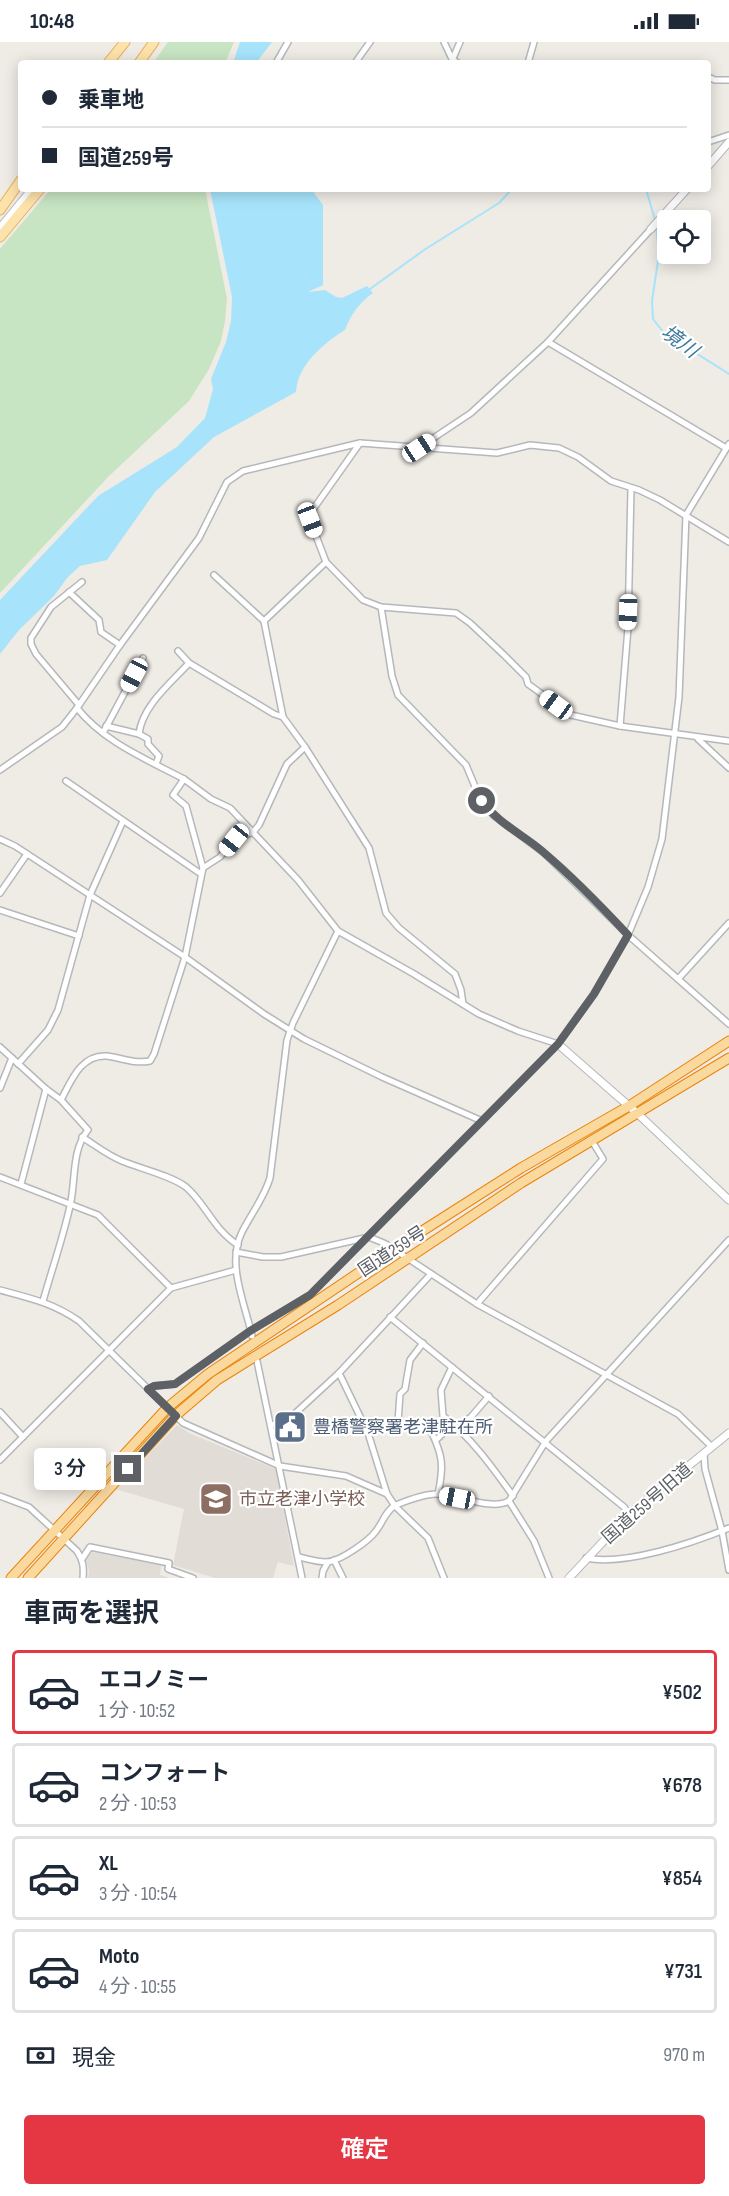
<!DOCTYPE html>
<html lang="ja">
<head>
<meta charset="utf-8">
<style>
	:root { --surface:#fff; --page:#f2f2f3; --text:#1f2937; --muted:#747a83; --line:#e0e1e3; --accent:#e43643 }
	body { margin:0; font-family:"Sofia Sans Condensed","Noto Sans JP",sans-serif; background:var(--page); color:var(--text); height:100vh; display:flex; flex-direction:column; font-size:22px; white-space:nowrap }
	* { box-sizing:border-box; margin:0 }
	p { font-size:20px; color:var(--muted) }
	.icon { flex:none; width:33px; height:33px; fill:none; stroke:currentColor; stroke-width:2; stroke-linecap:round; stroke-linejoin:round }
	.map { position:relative; height:1536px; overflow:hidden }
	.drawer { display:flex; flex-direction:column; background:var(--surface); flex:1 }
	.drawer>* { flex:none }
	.hud { position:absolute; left:18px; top:18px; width:693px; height:132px; border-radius:6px; box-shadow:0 3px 15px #0003; display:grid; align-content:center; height:132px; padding:0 24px; background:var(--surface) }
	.controls { position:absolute; left:657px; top:168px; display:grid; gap:12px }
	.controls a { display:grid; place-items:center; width:54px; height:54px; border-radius:6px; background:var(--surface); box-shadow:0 3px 15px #0003; font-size:30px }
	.end { position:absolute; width:27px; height:27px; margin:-14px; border:8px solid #5d6165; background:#fff; box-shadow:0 0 0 3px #fff }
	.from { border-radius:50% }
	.bubble { position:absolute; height:42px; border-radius:6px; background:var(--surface); box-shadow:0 3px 15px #0003; font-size:20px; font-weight:600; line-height:42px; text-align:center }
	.car { position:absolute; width:18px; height:36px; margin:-18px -9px; border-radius:8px; box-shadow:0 0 4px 2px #0007; background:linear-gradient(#fff 24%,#345 0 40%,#fff 0 76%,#345 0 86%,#fff 0) }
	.hud b { display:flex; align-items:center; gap:21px; height:57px; font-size:22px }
	.hud b+b { border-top:2px solid var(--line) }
	.hud i { width:15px; height:15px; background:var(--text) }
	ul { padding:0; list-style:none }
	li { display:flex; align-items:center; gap:18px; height:84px; margin:0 12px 9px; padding:0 12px; border:3px solid var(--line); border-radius:6px }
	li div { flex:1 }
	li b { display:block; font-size:22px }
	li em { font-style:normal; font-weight:600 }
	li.selected { border-color:var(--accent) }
	li>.icon { width:54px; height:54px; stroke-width:1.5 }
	h2 { padding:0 24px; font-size:27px; line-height:72px }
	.pay { display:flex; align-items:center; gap:15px; height:66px; padding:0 24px; font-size:22px }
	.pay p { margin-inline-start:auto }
	.button { display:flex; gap:12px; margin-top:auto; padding:12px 24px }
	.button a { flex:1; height:69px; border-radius:6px; background:var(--accent); color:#fff; font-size:24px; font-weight:600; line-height:69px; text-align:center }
	.status { display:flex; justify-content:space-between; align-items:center; height:42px; padding:0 30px; background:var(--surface); direction:ltr }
	.status svg { height:16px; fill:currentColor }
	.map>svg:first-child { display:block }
</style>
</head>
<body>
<div class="status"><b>10:48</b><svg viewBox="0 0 49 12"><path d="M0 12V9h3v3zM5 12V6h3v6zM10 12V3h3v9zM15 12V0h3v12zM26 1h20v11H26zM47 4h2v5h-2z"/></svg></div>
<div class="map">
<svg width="729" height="1536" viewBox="0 0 729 1536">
	<rect width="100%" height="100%" fill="#efebe5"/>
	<g fill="#e1dcd6">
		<path d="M177,1383L191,1392L276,1427L294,1524L278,1520L273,1536H215L173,1523L184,1467L115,1447Z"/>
		<path d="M92,1510L161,1523L160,1533L170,1536H88L89,1529L86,1518Z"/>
	</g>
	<g fill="#c7e5c2">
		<path d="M168,0H234L225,21H153Z"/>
		<path d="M51,147H205L227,257L225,279L221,299L209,327L189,359L109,434L0,551V207Z"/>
	</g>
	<g fill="#a7e4fc">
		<path d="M240,0H272L256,21H233Z"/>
		<path d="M210,147H311L323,163V243L308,250L325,248L336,255L342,256L367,244L373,251C359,261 351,272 345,288C324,301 297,323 296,350L214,395L155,450L107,518L80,524L67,536L54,554L19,588L0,612V558L98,454L177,405L205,376L213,347L211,337L226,300L231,279L232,255Z"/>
	</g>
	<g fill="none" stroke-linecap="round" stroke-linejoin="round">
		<g stroke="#a7e4fc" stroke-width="2">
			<path d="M646,147L655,178"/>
			<path d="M656,184L659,212L652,259L653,277L664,291L729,332"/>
			<path d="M370,247L424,208L499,161L512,147"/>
		</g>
		<defs>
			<g id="minor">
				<path d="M444,0L452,17L458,21"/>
				<path d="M276,21L288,0"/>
				<path d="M355,21L370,0"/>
				<path d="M451,21L460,0"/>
				<path d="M528,21L534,0"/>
				<path d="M708,35L715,38H729"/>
				<path d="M708,100L729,93"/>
				<path d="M548,300L726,406"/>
				<path d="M420,405L471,371L548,300L651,187"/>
				<path d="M729,500L660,458L639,448L611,439L578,415L559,406L530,403L497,411L360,401L314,466L310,478L326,520L363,558L381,565L456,571L470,581L504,613L526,635L528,642L571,673L620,684L729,699"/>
				<path d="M326,520L264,579L283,675L305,705L369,806L386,871L399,886L455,932L461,948L463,962"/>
				<path d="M214,533L264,579"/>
				<path d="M69,550L99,578L101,590L120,603"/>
				<path d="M381,565L392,634L398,653L466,723L479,754L493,773L543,810L628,893L729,982"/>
				<path d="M178,609L189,621L274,672L283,675"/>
				<path d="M79,663L36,612L31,602V596L51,565L82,540"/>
				<path d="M106,684L139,692L148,697V702L159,714L156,722"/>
				<path d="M620,684L628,586L631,446"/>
				<path d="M103,691L143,616"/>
				<path d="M139,692C142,664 171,641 189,621"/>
				<path d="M698,697L729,726"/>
				<path d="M0,728L62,685L77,666L120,603L199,496L227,440L243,429L360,401"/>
				<path d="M184,737L211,757L230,766L298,838L338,889L414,932L479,972L518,989L558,1002"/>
				<path d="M66,739L201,832"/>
				<path d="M0,797L15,804L185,915L264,972L304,997L382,1035L482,1079"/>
				<path d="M203,826L220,815L234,798L253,790L259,783L287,722L305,705"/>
				<path d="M0,851L27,812"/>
				<path d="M0,868L79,894"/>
				<path d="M678,937L729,881"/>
				<path d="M0,1005L46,1047L61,1058L88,1088C71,1108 76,1140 70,1164C63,1196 52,1227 43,1259"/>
				<path d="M18,1022L48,988L58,968L90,853L123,779"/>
				<path d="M0,1046L12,1016"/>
				<path d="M61,1058C71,1039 81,1012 107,1014C122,1016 134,1022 150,1019L154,1012L185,915L203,826L186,764L173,753L184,737C146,717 104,700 77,666"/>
				<path d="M82,1095C95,1103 107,1113 122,1119C139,1126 172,1134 186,1145C206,1162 213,1187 238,1203"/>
				<path d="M0,1135L98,1173L171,1246"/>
				<path d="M21,1142L46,1047"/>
				<path d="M236,1210L263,1215H281L369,1195L386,1202L477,1262L678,1372L712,1405"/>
				<path d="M0,1248C30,1256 53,1261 79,1279L183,1381L280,1424L346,1434L387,1452L395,1464L428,1496L444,1536"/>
				<path d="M477,1262L603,1117L592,1099"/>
				<path d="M390,1275L624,1465L629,1472"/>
				<path d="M252,1294C245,1261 226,1222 242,1190C251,1172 264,1156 270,1136L287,998L293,981L338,889"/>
				<path d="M257,1319L302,1536"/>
				<path d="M452,1325L441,1348L443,1374C470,1394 493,1426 513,1454"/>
				<path d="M339,1331L368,1391L387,1452"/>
				<path d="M148,1347L154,1344L175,1342L250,1289L310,1253L558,1002L594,952L628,893L648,845L662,797L679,655L686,473L729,402"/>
				<path d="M0,1370L23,1395"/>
				<path d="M398,1380L400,1352L405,1347L410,1318L423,1301"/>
				<path d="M271,1383L289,1377L339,1331L431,1232"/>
				<path d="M368,1391L398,1380L431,1389C443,1414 444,1424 438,1452"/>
				<path d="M436,1398L449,1386L458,1385L471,1375L489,1354"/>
				<path d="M704,1412L705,1427L722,1489L729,1528"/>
				<path d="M0,1418L171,1246L236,1228"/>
				<path d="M0,1454L29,1465L77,1509C83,1518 84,1525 83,1536"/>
				<path d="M509,1459L534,1499L549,1536"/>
				<path d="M299,1515C307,1517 317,1520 326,1520C339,1520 369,1499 376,1489C383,1480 386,1468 396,1463C406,1459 426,1452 436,1452C457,1452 490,1469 509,1459L546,1399L729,1198"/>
				<path d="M586,1516C625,1524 692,1501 729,1486"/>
				<path d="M82,1517L90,1505L169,1521L168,1527L193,1536"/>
				<path d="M334,1518L343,1536"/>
				<path d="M322,1536L323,1529L328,1520"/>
			</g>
			<g id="tertiary">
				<path d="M708,124L729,100"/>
				<path d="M0,186L32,147"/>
				<path d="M651,187L687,147"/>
				<path d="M558,1002L638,1072L729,1158"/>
				<path d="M569,1536L629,1472L729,1391"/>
			</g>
			<g id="primary">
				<path d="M108,21L125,0"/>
				<path d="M139,21L154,0"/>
				<path d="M0,168L21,138"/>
				<path d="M0,195L40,147"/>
			</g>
			<g id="trunk">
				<path d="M11,1536L167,1366L208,1332L394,1207L521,1126L629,1064L729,999"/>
				<path d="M28,1536L175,1374L217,1338L338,1263L521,1141L729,1016"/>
			</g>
		</defs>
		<use href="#minor" stroke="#b5b8bb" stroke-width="8"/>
		<use href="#tertiary" stroke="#b5b8bb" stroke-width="9"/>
		<use href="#primary" stroke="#edb05f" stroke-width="11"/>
		<use href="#trunk" stroke="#ec8208" stroke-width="11"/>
		<use href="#minor" stroke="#fff" stroke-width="5"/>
		<use href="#tertiary" stroke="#fff" stroke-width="7"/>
		<use href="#primary" stroke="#fce3ac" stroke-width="9"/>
		<use href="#trunk" stroke="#fad99e" stroke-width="9"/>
	</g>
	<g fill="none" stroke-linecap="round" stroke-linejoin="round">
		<path stroke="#5d6165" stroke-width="8" d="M128,1427L176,1374L148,1347L154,1344L175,1342L250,1289L310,1253L558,1002L594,952L628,893C601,864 573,835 542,809C522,792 499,782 482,759"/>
	</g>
	<defs>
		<symbol id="civic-square" viewBox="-11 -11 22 22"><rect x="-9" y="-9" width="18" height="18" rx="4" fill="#5c6f8a" stroke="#fff"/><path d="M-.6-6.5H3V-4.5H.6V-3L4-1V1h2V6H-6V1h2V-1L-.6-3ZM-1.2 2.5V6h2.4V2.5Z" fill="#fff"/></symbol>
		<symbol id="school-square" viewBox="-11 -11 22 22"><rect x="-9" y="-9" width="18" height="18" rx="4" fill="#8d6e63" stroke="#fff"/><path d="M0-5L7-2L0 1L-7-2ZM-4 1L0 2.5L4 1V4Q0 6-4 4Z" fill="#fff"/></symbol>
	</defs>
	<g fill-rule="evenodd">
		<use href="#civic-square" x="271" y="1366" width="38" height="38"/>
		<use href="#school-square" x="197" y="1438" width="38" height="38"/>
	</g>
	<g text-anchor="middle" stroke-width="4.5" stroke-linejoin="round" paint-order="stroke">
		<g font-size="18" fill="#5d6165" stroke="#fff">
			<text transform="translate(392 1209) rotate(-33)" y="6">国道259号</text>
			<text transform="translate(647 1461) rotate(-41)" y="6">国道259号旧道</text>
		</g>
		<g font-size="18" fill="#4e5e75" stroke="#fff" text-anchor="start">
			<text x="313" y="1391">豊橋警察署老津駐在所</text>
		</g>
		<g font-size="18" fill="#785e54" stroke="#fff" text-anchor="start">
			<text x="239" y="1463">市立老津小学校</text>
		</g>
		<g font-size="20" font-style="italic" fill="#3f7b9d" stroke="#fff">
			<text transform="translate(680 299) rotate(36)" y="7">境川</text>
		</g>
	</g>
</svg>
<div class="controls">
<a><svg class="icon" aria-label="locate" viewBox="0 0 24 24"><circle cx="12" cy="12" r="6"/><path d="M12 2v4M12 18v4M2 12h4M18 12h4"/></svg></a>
</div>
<i class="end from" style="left:482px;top:759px"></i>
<i class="end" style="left:128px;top:1427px"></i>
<div class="bubble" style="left:34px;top:1406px;width:72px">3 分</div>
<i class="car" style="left:419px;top:406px;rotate:57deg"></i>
<i class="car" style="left:310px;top:478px;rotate:159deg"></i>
<i class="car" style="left:628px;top:570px;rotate:182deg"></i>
<i class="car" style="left:134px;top:633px;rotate:208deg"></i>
<i class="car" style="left:556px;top:663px;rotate:306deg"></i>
<i class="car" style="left:234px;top:798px;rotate:219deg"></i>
<i class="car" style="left:457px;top:1456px;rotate:281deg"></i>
<div class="hud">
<b><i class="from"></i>乗車地</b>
<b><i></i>国道259号</b>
</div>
</div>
<section class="drawer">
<h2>車両を選択</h2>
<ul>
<li class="selected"><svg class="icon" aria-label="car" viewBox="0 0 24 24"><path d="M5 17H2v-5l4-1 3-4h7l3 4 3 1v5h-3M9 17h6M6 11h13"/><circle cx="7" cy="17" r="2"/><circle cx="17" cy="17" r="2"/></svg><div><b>エコノミー</b><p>1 分 · 10:52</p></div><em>¥502</em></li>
<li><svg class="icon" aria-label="car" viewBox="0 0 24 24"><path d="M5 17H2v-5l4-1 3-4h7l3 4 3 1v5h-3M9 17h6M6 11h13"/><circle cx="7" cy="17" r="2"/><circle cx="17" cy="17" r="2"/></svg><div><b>コンフォート</b><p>2 分 · 10:53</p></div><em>¥678</em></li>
<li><svg class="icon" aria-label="car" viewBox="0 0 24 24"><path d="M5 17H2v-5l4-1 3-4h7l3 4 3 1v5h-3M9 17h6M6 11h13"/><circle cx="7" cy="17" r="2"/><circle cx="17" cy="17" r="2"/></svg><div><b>XL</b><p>3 分 · 10:54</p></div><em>¥854</em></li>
<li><svg class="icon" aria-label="car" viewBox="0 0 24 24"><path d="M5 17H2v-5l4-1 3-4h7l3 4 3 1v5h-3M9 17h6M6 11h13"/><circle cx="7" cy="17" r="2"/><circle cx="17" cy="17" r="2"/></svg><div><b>Moto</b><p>4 分 · 10:55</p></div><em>¥731</em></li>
</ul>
<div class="pay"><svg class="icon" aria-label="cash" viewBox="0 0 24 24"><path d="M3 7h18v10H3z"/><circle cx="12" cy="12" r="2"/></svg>現金<p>970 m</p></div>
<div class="button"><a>確定</a></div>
</section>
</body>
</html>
